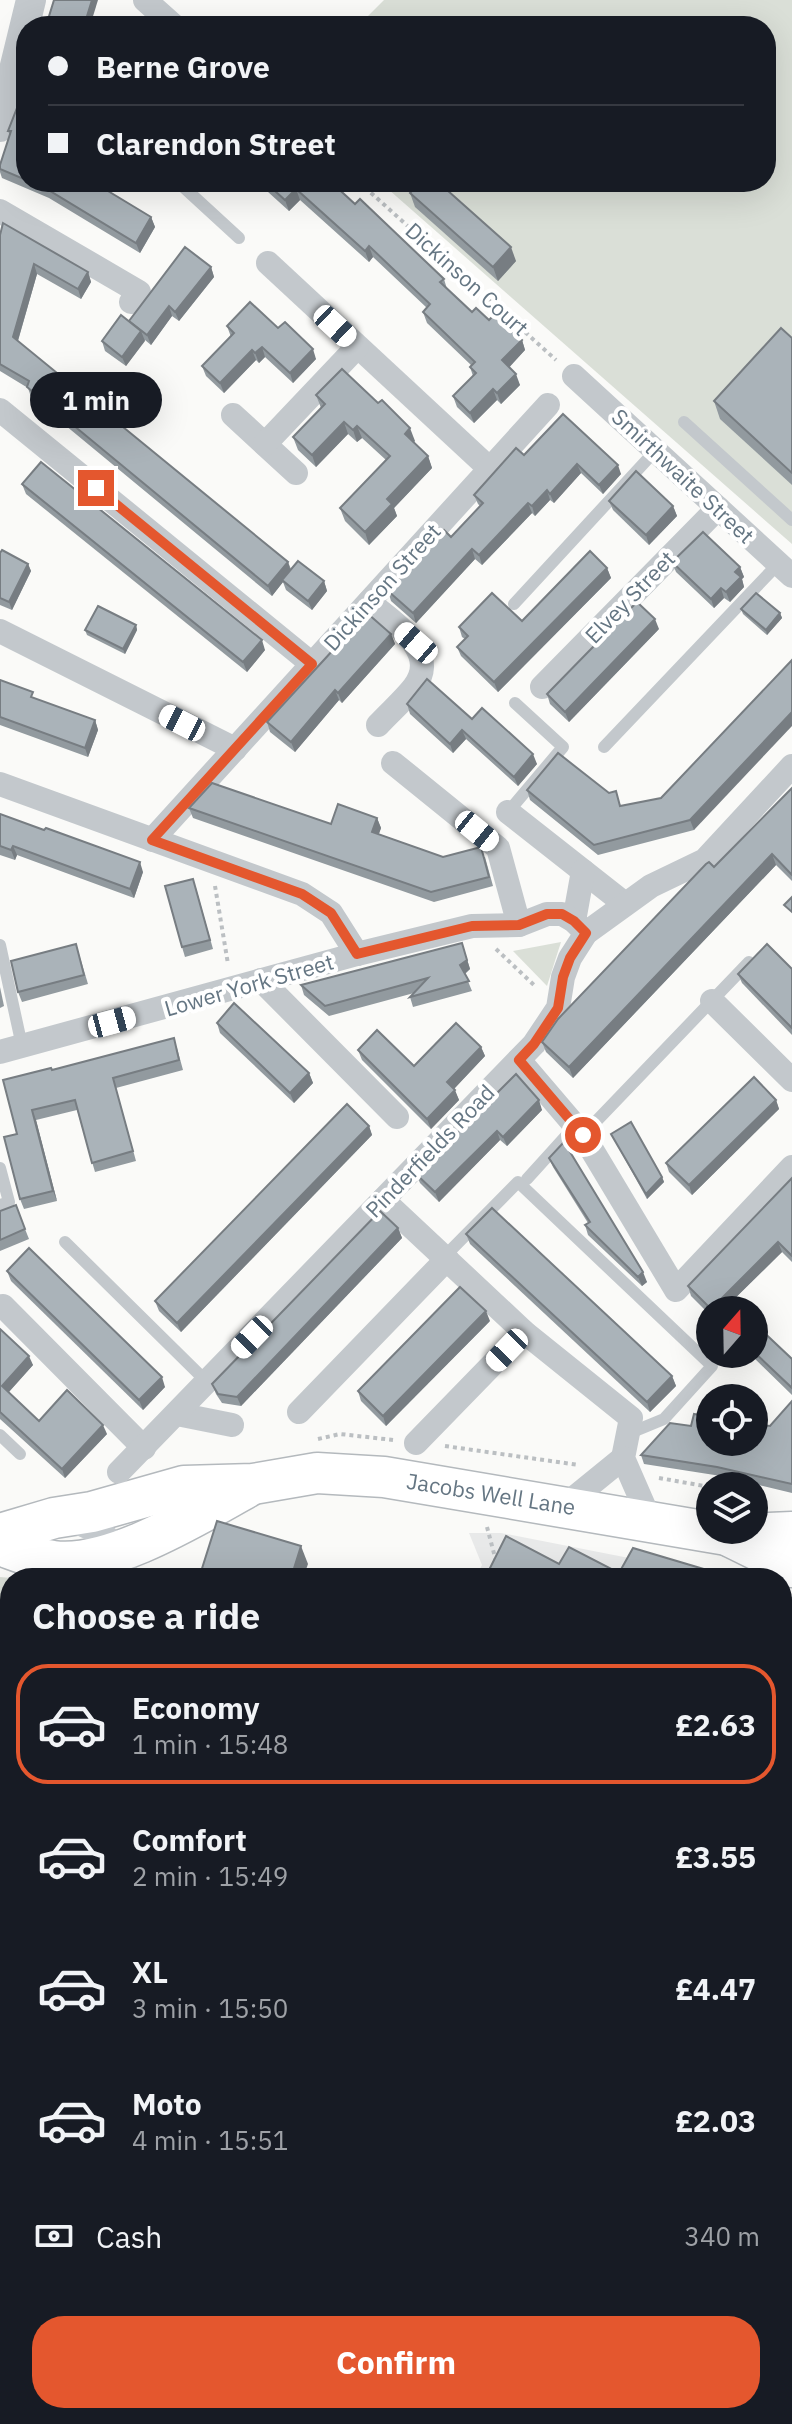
<!DOCTYPE html>
<html lang="en">
<head>
<meta charset="utf-8">
<style>
	:root { --surface:#171b24; --page:#20242c; --text:#f1f3f6; --muted:#9ea1a6; --line:#363941; --accent:#e4572e }
	body { margin:0; font-family:"IBM Plex Sans",sans-serif; background:var(--page); color:var(--text); height:100vh; display:flex; flex-direction:column; font-size:30px; white-space:nowrap }
	* { box-sizing:border-box; margin:0 }
	p { font-size:26px; color:var(--muted) }
	.icon { flex:none; width:44px; height:44px; fill:none; stroke:currentColor; stroke-width:2; stroke-linecap:round; stroke-linejoin:round }
	.map { position:relative; flex:1; overflow:hidden }
	.drawer { position:absolute; left:0px; top:1568px; width:792px; height:856px; display:flex; flex-direction:column; background:var(--surface); border-radius:32px 32px 0 0; box-shadow:0 8px 32px #0002 }
	.drawer>* { flex:none }
	.banner { position:absolute; left:16px; top:16px; width:760px; height:176px; border-radius:32px; box-shadow:0 8px 32px #0002; display:grid; align-content:center; height:176px; padding:0 32px; background:var(--surface) }
	.needle { width:52px; rotate:20deg }
	.tools { position:absolute; left:696px; top:1296px; display:grid; gap:16px }
	.tools a { display:grid; place-items:center; width:72px; height:72px; border-radius:50%; background:var(--surface); box-shadow:0 8px 32px #0002; font-size:40px }
	.end { position:absolute; width:36px; height:36px; margin:-18px; border:10px solid #e4572e; background:#fff; box-shadow:0 0 0 4px #fff }
	.from { border-radius:50% }
	.bubble { position:absolute; height:56px; border-radius:28px; background:var(--surface); box-shadow:0 8px 32px #0002; font-size:26px; font-weight:700; line-height:56px; text-align:center }
	.car { position:absolute; width:24px; height:48px; margin:-24px -12px; border-radius:10px; box-shadow:0 0 6px 2px #0007; background:linear-gradient(#fff 24%,#345 0 40%,#fff 0 76%,#345 0 86%,#fff 0) }
	.banner b { display:flex; align-items:center; gap:28px; height:76px; font-size:30px }
	.banner b+b { border-top:2px solid var(--line) }
	.banner i { width:20px; height:20px; background:var(--text) }
	ul { padding:0; list-style:none }
	li { display:flex; align-items:center; gap:24px; height:120px; margin:0 16px 12px; padding:0 16px; border:4px solid transparent; border-radius:32px }
	li div { flex:1 }
	li b { display:block; font-size:30px }
	li em { font-style:normal; font-weight:700 }
	li.active { border-color:var(--accent) }
	li>.icon { width:72px; height:72px; stroke-width:1.5 }
	h2 { padding:0 32px; font-size:36px; line-height:96px }
	.pay { display:flex; align-items:center; gap:20px; height:88px; padding:0 32px; font-size:30px }
	.pay p { margin-inline-start:auto }
	.primary-button { display:flex; gap:16px; margin-top:auto; padding:16px 32px }
	.primary-button a { flex:1; height:92px; border-radius:32px; background:var(--accent); color:#fff; font-size:32px; font-weight:700; line-height:92px; text-align:center }
	.map>svg:first-child { display:block }
</style>
</head>
<body>
<div class="map">
<svg width="792" height="2424" viewBox="0 0 792 2424">
	<rect width="100%" height="100%" fill="#fafaf8"/>
	<g fill="#e8e9e9">
		<path d="M469,1533H501L731,1578H475L482,1565Z"/>
		<path d="M782,1593L792,1597V2048L782,2074Z"/>
		<path d="M153,2414H662L659,2424H173Z"/>
	</g>
	<g fill="#dadfd7">
		<path d="M384,0H792V544L380,182H766V26H358Z"/>
		<path d="M561,942L547,986L513,951Z"/>
		<path d="M0,1577L11,1578L10,1715L0,1714Z"/>
	</g>
	<g fill="none" stroke-linecap="round" stroke-linejoin="round">
		<defs>
			<g id="trunk">
				<path d="M0,1534L54,1518L92,1512L184,1486L253,1484L317,1473L384,1477L727,1535L792,1532"/>
				<path d="M731,1537L792,1567"/>
				<path d="M0,1545C17,1551 35,1559 53,1561C110,1569 197,1515 246,1488"/>
				<path d="M782,2217L792,2195"/>
				<path d="M689,2424L693,2414"/>
			</g>
		</defs>
		<use href="#trunk" stroke="#b4b9bd" stroke-width="43"/>
		<g stroke="#bbbfc2" stroke-width="4" stroke-dasharray="4 4" stroke-linecap="butt">
			<path d="M359,182L556,360"/>
			<path d="M215,886L228,964"/>
			<path d="M496,949L536,987"/>
			<path d="M318,1439L340,1434L393,1440"/>
			<path d="M445,1446L579,1465"/>
			<path d="M659,1478L710,1487"/>
			<path d="M487,1527L496,1561"/>
			<path d="M0,1671L10,1679"/>
			<path d="M782,2261L792,2265"/>
			<path d="M782,2320L792,2296"/>
			<path d="M645,2424L649,2414"/>
			<path d="M738,2424L743,2414"/>
			<path d="M778,2424L792,2387"/>
		</g>
		<g stroke="#c3c8cc" stroke-width="12">
			<path d="M178,182L239,238"/>
			<path d="M684,422L792,520"/>
			<path d="M514,604L656,450"/>
			<path d="M604,747L778,564"/>
			<path d="M508,812L563,747L515,703"/>
			<path d="M0,945L22,1046"/>
			<path d="M583,1135L749,962"/>
			<path d="M0,1168L9,1202L0,1205"/>
			<path d="M527,1179L575,1126"/>
			<path d="M65,1242L208,1383"/>
			<path d="M444,1257L518,1182L712,1366L664,1419L630,1433"/>
			<path d="M0,1435L20,1454"/>
			<path d="M782,1916L792,1922"/>
			<path d="M782,1957L792,1963"/>
		</g>
		<g stroke="#c3c8cc" stroke-width="24">
			<path d="M145,0L174,26"/>
			<path d="M0,211L139,292L131,302"/>
			<path d="M268,263L490,469"/>
			<path d="M574,376L792,576"/>
			<path d="M0,410L312,664"/>
			<path d="M233,415L296,473"/>
			<path d="M265,444L357,347"/>
			<path d="M369,602C392,622 441,651 414,687C404,700 390,712 378,725"/>
			<path d="M0,631L235,749"/>
			<path d="M542,687L718,508"/>
			<path d="M393,763L498,848L519,925"/>
			<path d="M0,784L302,894L331,913L357,954"/>
			<path d="M508,812L625,904"/>
			<path d="M152,840L548,405"/>
			<path d="M574,921L583,871"/>
			<path d="M261,980L397,1117"/>
			<path d="M712,1001L792,1080"/>
			<path d="M0,1052L357,954L472,926L519,925L547,914H562L574,921L586,933"/>
			<path d="M519,1060L583,1135L676,1290L792,1167"/>
			<path d="M383,1200L524,1332L631,1418L623,1458L650,1520"/>
			<path d="M3,1306L144,1448"/>
			<path d="M299,1412L447,1259"/>
			<path d="M177,1414L232,1425"/>
			<path d="M416,1443L524,1332"/>
			<path d="M119,1472L534,1044L558,1008L563,977L570,958L586,933L651,886L705,860L792,766"/>
			<path d="M564,1506L623,1458"/>
			<path d="M70,1519L103,1534L122,1551L126,1578"/>
			<path d="M0,1728L10,1729"/>
			<path d="M0,1940L10,1945"/>
			<path d="M118,2414L138,2424"/>
		</g>
		<path stroke="#c3c8cc" stroke-width="30" d="M0,127L31,0"/>
		<use href="#trunk" stroke="#fff" stroke-width="40"/>
	</g>
	<g fill="#929a9f">
		<path d="M26,90V182H93L151,217L155,227L140,253L49,198L2,178L0,172V165L10,136L8,131L20,109Z"/>
		<path d="M257,182H324L355,204L444,279L447,289L472,312L489,320L522,340L525,350L509,367L520,385L501,404L497,400L474,423L457,407L453,396L473,376L470,367L471,365L427,323L423,312L427,308L373,257L369,262L300,200L289,211Z"/>
		<path d="M410,193L516,261L498,281L415,207Z"/>
		<path d="M0,235L88,272L91,282L81,299L37,274L18,341L288,562L291,569L324,581L327,591L312,610L286,590L283,582L272,596L31,397L28,388L0,371Z"/>
		<path d="M211,267L214,277L179,321L172,316L151,345L145,340L126,366L105,351L102,341L129,321Z"/>
		<path d="M227,326L278,328L316,359L293,383L265,357L259,363L256,360L224,393L206,376L202,366L231,337Z"/>
		<path d="M792,338V485L720,419L714,401Z"/>
		<path d="M316,395L415,441L414,442L428,456L432,468L394,508L397,516L369,545L345,521L340,508L386,460L362,438L357,442L348,434L316,467L298,450L293,437L321,408Z"/>
		<path d="M563,414L621,474L603,494L581,473L554,503L550,500L535,516L532,513L482,565L475,559L416,623L391,601L388,591L451,537L480,506L478,504L474,495L524,455Z"/>
		<path d="M22,484L265,650L247,672L26,494Z"/>
		<path d="M609,501L673,506L677,516L649,545L613,510Z"/>
		<path d="M0,553L28,564L31,571L12,610L0,605Z"/>
		<path d="M672,562L740,567L744,577L742,579L744,587L730,602L724,598L714,608L676,572Z"/>
		<path d="M607,568L611,578L498,692L461,656L457,647L465,639L462,637L459,627L522,621Z"/>
		<path d="M741,609L780,613L782,618L767,635L743,614Z"/>
		<path d="M136,625L137,630L125,654L87,635L85,630Z"/>
		<path d="M659,629L569,722L550,704L547,694Z"/>
		<path d="M391,634L395,644L342,703L339,700L295,752L270,732L267,722Z"/>
		<path d="M792,660L694,830L598,855L530,800L527,790L621,806L661,798Z"/>
		<path d="M0,680L35,699L95,720L98,730L88,757L0,725Z"/>
		<path d="M407,704L472,719L537,764L518,786L466,739L453,753L410,714Z"/>
		<path d="M792,788V881L776,865L573,1078L546,1052L542,1042Z"/>
		<path d="M189,808L331,824L377,818L381,828L379,834L443,857H485L493,886L434,902L193,818Z"/>
		<path d="M0,814L143,872L134,898L17,855L15,860L0,855Z"/>
		<path d="M196,888L213,949L185,957L182,947Z"/>
		<path d="M462,943L470,969L465,974L472,991L413,1007L410,997L414,993L329,1016L304,995L301,985Z"/>
		<path d="M76,944L88,984L22,1002L18,992Z"/>
		<path d="M792,969V1035L742,983L738,974Z"/>
		<path d="M0,987L4,1006L0,1008Z"/>
		<path d="M217,1023L309,1073L313,1083L294,1103L220,1033Z"/>
		<path d="M481,1047L485,1056L454,1089L459,1100L431,1129L362,1060L358,1050L414,1066Z"/>
		<path d="M177,1048L183,1070L116,1088L136,1161L95,1172L77,1110L36,1120L57,1201L24,1209L20,1199L17,1134L52,1070Z"/>
		<path d="M516,1074L542,1110L507,1146L500,1140L439,1202L420,1183L416,1174Z"/>
		<path d="M776,1100L779,1109L692,1195L669,1172L666,1163Z"/>
		<path d="M369,1126L372,1135L181,1332L159,1311L155,1301Z"/>
		<path d="M611,1134L662,1177L664,1182L647,1199Z"/>
		<path d="M549,1158L647,1282L642,1286L588,1235L585,1225L588,1223L553,1167Z"/>
		<path d="M792,1178V1262L782,1252L723,1310H710V1315L691,1296L688,1286Z"/>
		<path d="M0,1211L25,1229L29,1239L0,1251Z"/>
		<path d="M398,1228L402,1238L241,1406L222,1403L216,1394L212,1384Z"/>
		<path d="M466,1234L672,1376L676,1386L650,1412L470,1244Z"/>
		<path d="M7,1271L165,1387L143,1410L11,1281Z"/>
		<path d="M490,1321L386,1426L361,1401L358,1391Z"/>
		<path d="M754,1323L792,1359V1395L750,1354H754Z"/>
		<path d="M0,1329L33,1365L9,1392L39,1421L107,1434L65,1478L0,1419Z"/>
		<path d="M792,1401V1493L721,1476L644,1464L641,1455L691,1426H770Z"/>
		<path d="M782,1594L792,1598V1890L782,1885Z"/>
		<path d="M0,1777L10,1782V1856L0,1851Z"/>
		<path d="M166,2414H336L333,2419L339,2422L350,2414H571L566,2424H186Z"/>
	</g>
	<g fill="#777d82">
		<path d="M92,0H98L90,26H84Z"/>
		<path d="M296,189L300,200L289,211L285,200Z"/>
		<path d="M151,217L155,227L140,253L136,243Z"/>
		<path d="M369,246L373,257L369,262L365,251Z"/>
		<path d="M511,247L516,261L498,281L493,267Z"/>
		<path d="M34,264L37,274L16,347L13,337Z"/>
		<path d="M211,267L214,277L179,321L175,312Z"/>
		<path d="M88,272L91,282L81,299L78,289Z"/>
		<path d="M169,306L172,316L151,345L147,335Z"/>
		<path d="M141,331L145,341L126,366L122,357Z"/>
		<path d="M522,340L525,350L506,371L502,360Z"/>
		<path d="M262,347L265,357L259,363L255,353Z"/>
		<path d="M313,349L316,359L293,383L290,373Z"/>
		<path d="M252,350L256,360L224,393L220,383Z"/>
		<path d="M516,374L520,385L501,404L497,393Z"/>
		<path d="M493,389L497,400L474,423L470,413Z"/>
		<path d="M344,422L348,434L316,467L312,455Z"/>
		<path d="M357,426L362,438L357,442L353,430Z"/>
		<path d="M410,428L415,441L409,446L405,434Z"/>
		<path d="M428,456L432,468L394,508L397,516L369,545L365,532L387,499Z"/>
		<path d="M577,464L581,473L554,503L550,494Z"/>
		<path d="M618,465L621,474L603,494L599,485Z"/>
		<path d="M547,490L550,500L535,516L532,506Z"/>
		<path d="M528,503L532,513L482,565L479,555Z"/>
		<path d="M673,506L677,516L649,545L646,535Z"/>
		<path d="M472,549L475,559L416,623L413,613Z"/>
		<path d="M288,562L291,572L282,580L283,582L272,596L268,586Z"/>
		<path d="M28,564L31,571L12,610L9,602Z"/>
		<path d="M740,567L744,577L742,579L744,587L730,602L726,592L735,572Z"/>
		<path d="M607,568L611,578L498,692L494,682Z"/>
		<path d="M324,581L327,591L312,610L308,601Z"/>
		<path d="M721,588L724,598L714,608L711,599Z"/>
		<path d="M780,613L782,618L767,635L766,630Z"/>
		<path d="M655,619L659,629L569,722L565,712Z"/>
		<path d="M136,625L137,630L125,654L123,649Z"/>
		<path d="M391,634L395,644L342,703L338,693Z"/>
		<path d="M262,640L265,650L247,672L243,662Z"/>
		<path d="M335,690L339,700L295,752L291,742Z"/>
		<path d="M792,712V726L694,830L690,820Z"/>
		<path d="M95,720L98,730L88,757L85,748Z"/>
		<path d="M462,730L466,739L453,753L450,744Z"/>
		<path d="M533,754L537,764L518,786L514,777Z"/>
		<path d="M377,818L381,828L376,841L372,832Z"/>
		<path d="M13,846L17,855L15,860L11,850Z"/>
		<path d="M772,854L776,865L573,1078L569,1067Z"/>
		<path d="M140,862L143,872L134,898L130,889Z"/>
		<path d="M462,943L470,969L463,975L460,965Z"/>
		<path d="M481,1047L485,1056L451,1092L447,1082Z"/>
		<path d="M309,1073L313,1083L294,1103L290,1093Z"/>
		<path d="M455,1090L459,1100L431,1129L427,1119Z"/>
		<path d="M539,1100L542,1110L507,1146L503,1137Z"/>
		<path d="M776,1100L779,1109L692,1195L689,1185Z"/>
		<path d="M32,1110L36,1120L57,1201L53,1191Z"/>
		<path d="M369,1126L372,1135L181,1332L177,1323Z"/>
		<path d="M497,1131L500,1140L439,1202L435,1192Z"/>
		<path d="M662,1177L664,1182L647,1199L646,1194Z"/>
		<path d="M398,1228L402,1238L241,1406L237,1397Z"/>
		<path d="M778,1242L782,1252L723,1310H711Z"/>
		<path d="M643,1272L647,1282L642,1286L638,1277Z"/>
		<path d="M486,1311L490,1321L386,1426L383,1416Z"/>
		<path d="M29,1356L33,1365L6,1395L2,1386Z"/>
		<path d="M672,1376L676,1386L650,1412L647,1402Z"/>
		<path d="M162,1377L165,1387L143,1410L139,1400Z"/>
		<path d="M103,1425L107,1434L65,1478L62,1469Z"/>
		<path d="M301,1546L308,1564L303,1578H291Z"/>
		<path d="M26,2414H39L34,2424H21Z"/>
		<path d="M387,2414H391L394,2424H382Z"/>
		<path d="M559,2414H571L566,2424H553Z"/>
	</g>
	<g fill="#aab3b9" stroke="#777d82" stroke-width="2">
		<path d="M54,0H92L84,26H46Z"/>
		<path d="M26,90V180L0,169V165L11,131H8L17,108L20,109Z"/>
		<path d="M31,182H93L151,217L136,243L45,188Z"/>
		<path d="M265,182H324L326,184L328,182H331L355,204L360,199L444,279L440,282L472,312L476,308L489,320L495,314L522,340L502,360L516,374L497,393L493,389L470,413L453,396L476,373L470,367L475,362L423,312L430,304L369,246L365,251L296,189L285,200Z"/>
		<path d="M420,182H438L511,247L493,267L410,193Z"/>
		<path d="M3,223L88,272L78,289L34,264L13,337L288,562L268,586L27,387L29,381L0,364V235Z"/>
		<path d="M185,247L211,267L175,312L169,306L147,335L129,321Z"/>
		<path d="M250,302L278,328L285,322L313,349L290,373L262,347L255,353L252,350L220,383L202,366L234,333L227,326Z"/>
		<path d="M121,315L141,331L122,357L102,341Z"/>
		<path d="M781,328L792,338V473L714,401Z"/>
		<path d="M342,369L378,403L382,400L410,428L405,434L428,456L387,499L392,504L365,532L340,508L390,456L357,426L353,430L344,422L312,455L293,437L325,404L316,395Z"/>
		<path d="M563,414L618,465L599,485L577,464L550,494L547,490L532,506L528,503L479,555L472,549L413,613L388,591L444,530L451,537L483,503L474,495L516,448L524,455Z"/>
		<path d="M41,462L262,640L243,662L22,484Z"/>
		<path d="M636,471L673,506L646,535L609,501Z"/>
		<path d="M703,532L740,567L735,572L741,577L726,592L721,588L711,599L672,562Z"/>
		<path d="M2,550L28,564L9,602L0,598V553Z"/>
		<path d="M590,551L607,568L494,682L457,647L468,636L459,627L492,593L522,621Z"/>
		<path d="M298,561L324,581L308,601L282,580Z"/>
		<path d="M756,593L780,613L766,630L741,609Z"/>
		<path d="M637,602L655,619L565,712L547,694Z"/>
		<path d="M98,606L136,625L123,649L85,630Z"/>
		<path d="M367,613L391,634L338,693L335,690L291,742L267,722Z"/>
		<path d="M792,660V712L690,820L594,845L527,790L558,753L609,793L616,791L620,806L661,798Z"/>
		<path d="M427,679L472,719L482,708L533,754L514,777L462,730L450,744L407,704Z"/>
		<path d="M0,680L33,692L31,697L95,720L85,748L0,717Z"/>
		<path d="M212,783L331,824L338,804L377,818L372,832L443,857L481,847L489,877L431,892L189,808Z"/>
		<path d="M792,788V875L772,854L569,1067L542,1042L558,1019L706,864L709,862L714,867Z"/>
		<path d="M0,814L44,830L46,828L140,862L130,889L13,846L11,850L0,846Z"/>
		<path d="M193,879L210,940L182,947L165,886Z"/>
		<path d="M792,897V912L784,905Z"/>
		<path d="M462,943L467,960L460,965L469,981L410,997L428,978L325,1006L301,985Z"/>
		<path d="M76,944L84,975L18,992L11,961Z"/>
		<path d="M767,944L792,969V1028L738,974Z"/>
		<path d="M234,1003L309,1073L290,1093L217,1023Z"/>
		<path d="M456,1023L481,1047L447,1082L455,1090L427,1119L358,1050L377,1030L414,1066Z"/>
		<path d="M174,1038L179,1060L113,1078L133,1151L92,1163L75,1100L32,1110L53,1191L20,1199L4,1137L17,1134L3,1080L51,1068L52,1070Z"/>
		<path d="M516,1074L539,1100L503,1137L497,1131L435,1192L416,1174Z"/>
		<path d="M754,1077L776,1100L689,1185L666,1163Z"/>
		<path d="M347,1104L369,1126L177,1323L155,1301Z"/>
		<path d="M631,1122L662,1177L646,1194L611,1134Z"/>
		<path d="M564,1142L643,1272L638,1277L585,1225L590,1222L549,1158Z"/>
		<path d="M792,1178V1256L778,1242L711,1309L688,1286Z"/>
		<path d="M16,1205L25,1229L0,1240V1211Z"/>
		<path d="M492,1208L672,1376L647,1402L466,1234Z"/>
		<path d="M380,1211L398,1228L237,1397L218,1394L212,1384Z"/>
		<path d="M29,1248L162,1377L139,1400L7,1271Z"/>
		<path d="M460,1287L486,1311L383,1416L358,1391Z"/>
		<path d="M754,1323L792,1359V1388L754,1352Z"/>
		<path d="M0,1329L29,1356L2,1386L39,1421L67,1390L103,1425L62,1469L0,1412Z"/>
		<path d="M792,1401V1484L717,1467L641,1455L670,1423L691,1426L694,1414L710,1417V1442H754V1424L770,1426Z"/>
		<path d="M217,1521L301,1546L291,1578H199Z"/>
		<path d="M506,1536L559,1564L569,1547L619,1573L633,1548L734,1578H485Z"/>
		<path d="M782,1594L792,1598V1878L782,1873Z"/>
		<path d="M0,1777L10,1782V1841L0,1836Z"/>
		<path d="M0,1946L10,1951V2414H26L21,2424H0Z"/>
		<path d="M792,2405V2422L786,2420Z"/>
		<path d="M189,2414H328V2416L339,2422L350,2414H387L382,2424H209Z"/>
		<path d="M399,2414H559L553,2424H419Z"/>
	</g>
	<g fill="none" stroke-linecap="round" stroke-linejoin="round">
		<path stroke="#e4572e" stroke-width="10" d="M96,488L312,664L152,840L302,894L331,913L357,954L472,926L519,925L547,914H562L574,921L586,933L570,958L563,977L558,1008L534,1044L519,1060L583,1135"/>
	</g>
	<g text-anchor="middle" stroke-width="8" stroke-linejoin="round" paint-order="stroke">
		<g font-size="22" fill="#657683" stroke="#fff">
			<text transform="translate(467 279) rotate(42)" y="8">Dickinson Court</text>
			<text transform="translate(683 476) rotate(43)" y="8">Smirthwaite Street</text>
			<text transform="translate(382 587) rotate(-48)" y="8">Dickinson Street</text>
			<text transform="translate(630 597) rotate(-46)" y="8">Elvey Street</text>
			<text transform="translate(249 985) rotate(-16)" y="8">Lower York Street</text>
			<text transform="translate(430 1151) rotate(-46)" y="8">Pinderfields Road</text>
			<text transform="translate(491 1494) rotate(9)" y="8">Jacobs Well Lane</text>
		</g>
	</g>
</svg>
<div class="tools">
<a><svg class="needle" viewBox="-14 -14 28 28"><path d="M0-13l5 13h-10z" fill="#e53935"/><path d="M0 13l5-13h-10z" fill="#9ea1a6"/></svg></a>
<a><svg class="icon" aria-label="locate" viewBox="0 0 24 24"><circle cx="12" cy="12" r="6"/><path d="M12 2v4M12 18v4M2 12h4M18 12h4"/></svg></a>
<a><svg class="icon" aria-label="layers" viewBox="0 0 24 24"><path d="M12 4l9 5-9 5-9-5zM3 14l9 5 9-5"/></svg></a>
</div>
<i class="end from" style="left:583px;top:1135px"></i>
<i class="end" style="left:96px;top:488px"></i>
<div class="bubble" style="left:30px;top:372px;width:132px">1 min</div>
<i class="car" style="left:335px;top:326px;rotate:133deg"></i>
<i class="car" style="left:416px;top:643px;rotate:311deg"></i>
<i class="car" style="left:182px;top:723px;rotate:297deg"></i>
<i class="car" style="left:477px;top:831px;rotate:129deg"></i>
<i class="car" style="left:112px;top:1022px;rotate:75deg"></i>
<i class="car" style="left:252px;top:1337px;rotate:224deg"></i>
<i class="car" style="left:507px;top:1350px;rotate:224deg"></i>
<div class="banner">
<b><i class="from"></i>Berne Grove</b>
<b><i></i>Clarendon Street</b>
</div>
<section class="drawer">
<h2>Choose a ride</h2>
<ul>
<li class="active"><svg class="icon" aria-label="car" viewBox="0 0 24 24"><path d="M5 17H2v-5l4-1 3-4h7l3 4 3 1v5h-3M9 17h6M6 11h13"/><circle cx="7" cy="17" r="2"/><circle cx="17" cy="17" r="2"/></svg><div><b>Economy</b><p>1 min · 15:48</p></div><em>£2.63</em></li>
<li><svg class="icon" aria-label="car" viewBox="0 0 24 24"><path d="M5 17H2v-5l4-1 3-4h7l3 4 3 1v5h-3M9 17h6M6 11h13"/><circle cx="7" cy="17" r="2"/><circle cx="17" cy="17" r="2"/></svg><div><b>Comfort</b><p>2 min · 15:49</p></div><em>£3.55</em></li>
<li><svg class="icon" aria-label="car" viewBox="0 0 24 24"><path d="M5 17H2v-5l4-1 3-4h7l3 4 3 1v5h-3M9 17h6M6 11h13"/><circle cx="7" cy="17" r="2"/><circle cx="17" cy="17" r="2"/></svg><div><b>XL</b><p>3 min · 15:50</p></div><em>£4.47</em></li>
<li><svg class="icon" aria-label="car" viewBox="0 0 24 24"><path d="M5 17H2v-5l4-1 3-4h7l3 4 3 1v5h-3M9 17h6M6 11h13"/><circle cx="7" cy="17" r="2"/><circle cx="17" cy="17" r="2"/></svg><div><b>Moto</b><p>4 min · 15:51</p></div><em>£2.03</em></li>
</ul>
<div class="pay"><svg class="icon" aria-label="cash" viewBox="0 0 24 24"><path d="M3 7h18v10H3z"/><circle cx="12" cy="12" r="2"/></svg>Cash<p>340 m</p></div>
<div class="primary-button"><a>Confirm</a></div>
</section>
</div>
</body>
</html>
